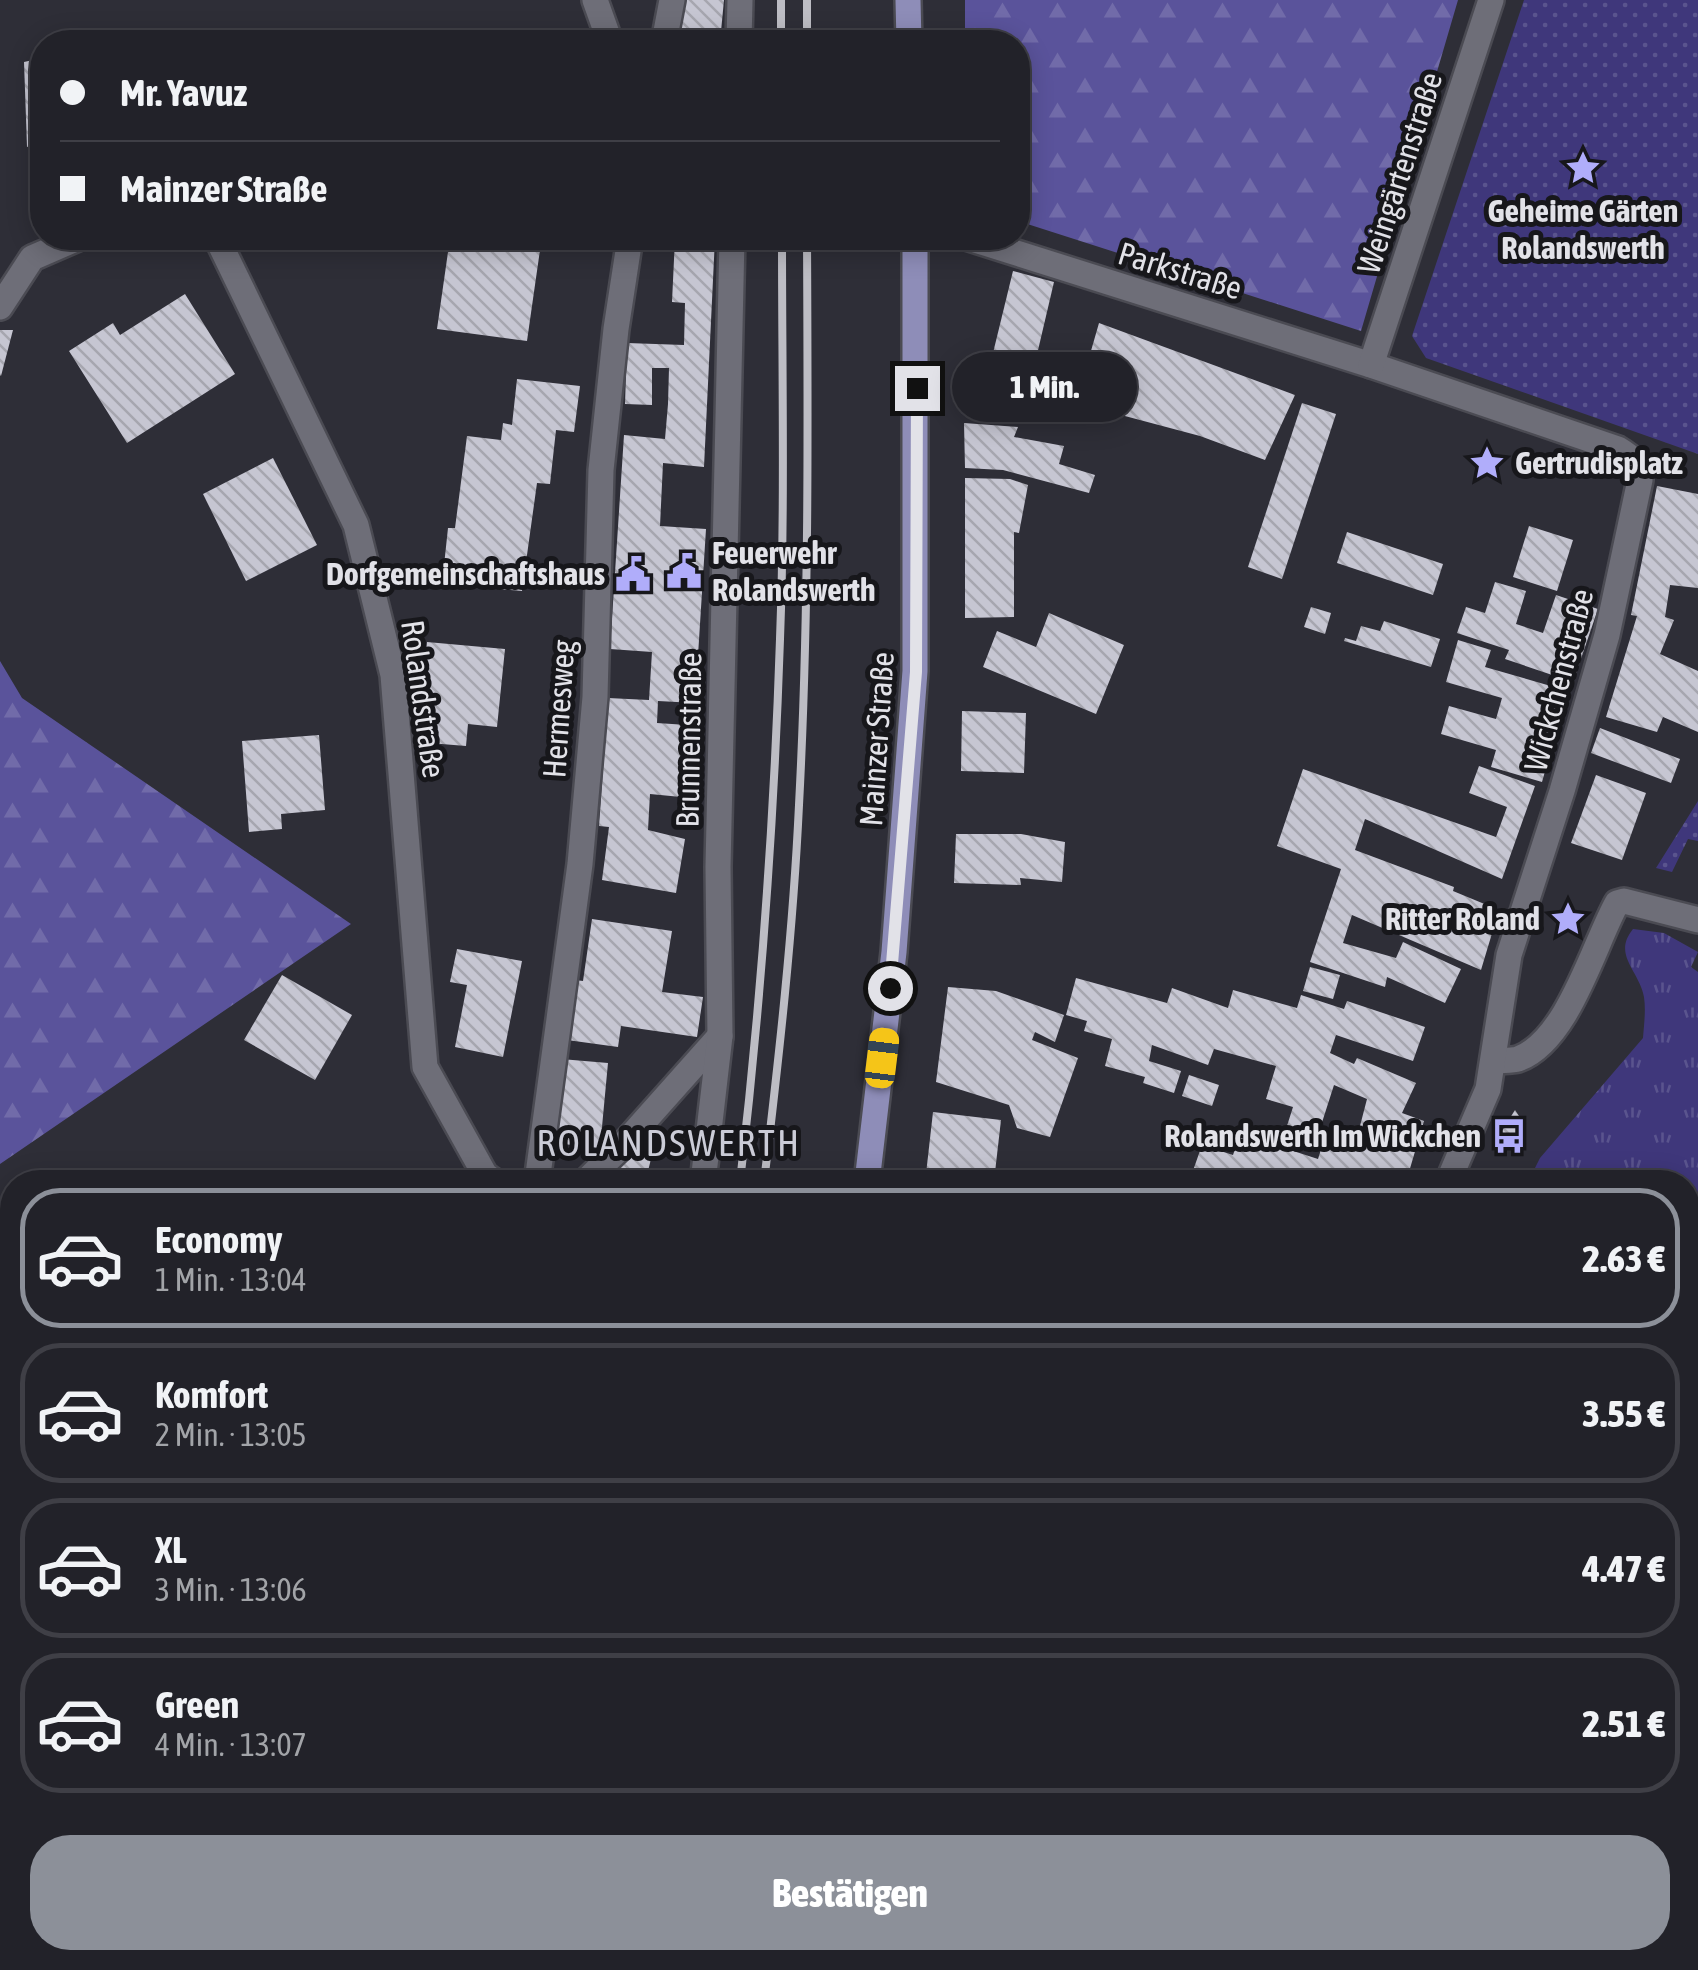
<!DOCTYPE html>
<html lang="de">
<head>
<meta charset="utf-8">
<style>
	:root { --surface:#222229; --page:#2a2a31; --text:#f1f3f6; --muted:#a2a4a8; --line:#3f3f46; --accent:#8c9099 }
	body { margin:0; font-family:"Asap Condensed",sans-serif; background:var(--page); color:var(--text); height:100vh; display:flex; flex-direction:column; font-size:38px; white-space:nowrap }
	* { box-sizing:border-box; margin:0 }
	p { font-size:32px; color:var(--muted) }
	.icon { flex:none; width:55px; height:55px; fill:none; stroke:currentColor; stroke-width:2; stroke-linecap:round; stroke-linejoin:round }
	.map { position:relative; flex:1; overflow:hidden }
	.drawer { position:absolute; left:0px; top:1170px; width:1700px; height:800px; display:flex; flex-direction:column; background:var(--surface); border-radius:40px 40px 0 0; box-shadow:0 5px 25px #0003,0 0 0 2px var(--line) }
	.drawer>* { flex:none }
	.banner { position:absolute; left:30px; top:30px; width:1000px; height:220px; border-radius:40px; box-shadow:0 5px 25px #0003,0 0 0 2px var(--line); display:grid; align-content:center; height:220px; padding:0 30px; background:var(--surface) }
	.end { position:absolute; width:45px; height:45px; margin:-22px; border:12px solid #e2e2e8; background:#111; box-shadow:0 0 0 5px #111 }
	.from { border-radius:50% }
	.bubble { position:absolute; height:70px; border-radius:35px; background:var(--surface); box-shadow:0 5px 25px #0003,0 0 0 2px var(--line); font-size:32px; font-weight:800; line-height:70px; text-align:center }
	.car { position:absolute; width:30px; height:60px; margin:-30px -15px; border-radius:12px; box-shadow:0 0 8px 2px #0007; background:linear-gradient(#f5c518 24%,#345 0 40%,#f5c518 0 76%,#345 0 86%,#f5c518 0) }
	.banner b { display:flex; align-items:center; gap:35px; height:95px; font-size:38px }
	.banner b+b { border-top:2px solid var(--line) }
	.banner i { width:25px; height:25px; background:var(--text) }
	ul { padding:18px 0 0; list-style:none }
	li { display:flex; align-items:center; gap:30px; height:140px; margin:0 20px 15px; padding:0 10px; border:5px solid var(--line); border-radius:40px }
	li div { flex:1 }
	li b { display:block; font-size:38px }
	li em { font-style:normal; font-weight:800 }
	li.active { border-color:var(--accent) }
	li>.icon { width:90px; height:90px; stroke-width:1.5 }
	.cta { display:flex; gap:20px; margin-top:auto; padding:20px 30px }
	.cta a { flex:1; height:115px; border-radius:40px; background:var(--accent); color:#fff; font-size:40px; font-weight:800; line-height:115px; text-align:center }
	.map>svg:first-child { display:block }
</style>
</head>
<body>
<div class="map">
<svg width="1698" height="1970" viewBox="0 0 1698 1970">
	<defs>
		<pattern id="grass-tufts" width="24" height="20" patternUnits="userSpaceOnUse" patternTransform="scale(2.5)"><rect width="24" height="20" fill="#3f377b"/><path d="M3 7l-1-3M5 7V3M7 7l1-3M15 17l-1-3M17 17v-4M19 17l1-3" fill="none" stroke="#5a548e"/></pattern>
		<pattern id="forest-firs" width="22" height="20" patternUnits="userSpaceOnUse" patternTransform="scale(2.5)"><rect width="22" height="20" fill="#5a539b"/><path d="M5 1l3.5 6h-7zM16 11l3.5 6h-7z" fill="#716ba9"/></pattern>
		<pattern id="park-dots" width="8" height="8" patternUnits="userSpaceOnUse" patternTransform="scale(2.5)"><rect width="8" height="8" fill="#3f377b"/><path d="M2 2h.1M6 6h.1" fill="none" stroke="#5a548e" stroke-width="1.8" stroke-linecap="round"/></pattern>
		<pattern id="water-rules" width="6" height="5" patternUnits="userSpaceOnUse" patternTransform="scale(2.5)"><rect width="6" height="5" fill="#59539b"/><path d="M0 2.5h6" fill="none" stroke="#716ba9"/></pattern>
		<pattern id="building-back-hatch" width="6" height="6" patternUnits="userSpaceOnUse" patternTransform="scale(2.5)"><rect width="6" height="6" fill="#c6c6d2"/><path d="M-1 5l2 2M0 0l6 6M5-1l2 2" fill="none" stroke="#a6a6af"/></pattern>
	</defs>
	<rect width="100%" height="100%" fill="#2e2e37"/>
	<g fill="url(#grass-tufts)">
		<path d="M1633,929L1664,933L1698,952L1691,967L1698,972V1413L1688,1426V1182H1528L1540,1158L1643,1038C1644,1025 1646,1010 1644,997C1639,970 1612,955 1633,929Z"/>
		<path d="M1698,1424V1600L1688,1614V1437Z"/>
		<path d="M1095,1958H1133L1151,1970H1088Z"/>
		<path d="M1150,1958H1304L1294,1970H1169Z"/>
		<path d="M1312,1958H1413L1402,1970H1301Z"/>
	</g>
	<g fill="url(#forest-firs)">
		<path d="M965,0H1458L1361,331L1018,221V42H965Z"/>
		<path d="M0,661L22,698L351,924L0,1164Z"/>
		<path d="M0,1739H12V1958H206L203,1970H0Z"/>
	</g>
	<g fill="url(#park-dots)">
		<path d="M1524,0H1698V454L1426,358L1412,336Z"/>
		<path d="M1698,801V841L1688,839L1672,872L1656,868Z"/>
	</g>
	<path fill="#3f377b" d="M1688,1209L1698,1216V1321L1688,1338Z"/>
	<path fill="url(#water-rules)" d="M1698,1634V1970H1431L1442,1958H1688V1648Z"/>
	<g fill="url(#building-back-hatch)">
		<path d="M676,0H724L720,42H673Z"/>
		<path d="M42,58V146L27,147L24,62Z"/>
		<path d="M450,238H497L541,243L527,341L437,329Z"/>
		<path d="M675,238H715L704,467L663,463L660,526L706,529L695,703L658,701L657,723L687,725L681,797L650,794L648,830L685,839L676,893L602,880L609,827L599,826L608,698L649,700L652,652L610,649L624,435L665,439L668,404L669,368H652V405L625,404L627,343L684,345L685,303L672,302Z"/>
		<path d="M1013,271L1054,282L1035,363L993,353Z"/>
		<path d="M185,294L235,374L127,443L69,351L113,323L120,335Z"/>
		<path d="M1099,323L1295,395L1265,460L1200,436L1076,403Z"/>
		<path d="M0,330H13L1,376L0,375Z"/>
		<path d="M517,379L580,386L574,432L556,430L550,484L537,483L522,591L442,584L448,528H455L467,436L501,440L503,423L512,425Z"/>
		<path d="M1302,403L1336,414L1282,579L1248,567Z"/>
		<path d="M964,423L1018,427L1014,437L1064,446L1059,464L1095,475L1089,493L1003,470L965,468Z"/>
		<path d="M273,458L317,545L246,581L203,494Z"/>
		<path d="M965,478L1010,479L1028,485L1019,533L1014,532V617L965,618Z"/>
		<path d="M1657,486L1698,494V588L1670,585L1665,617L1674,620L1660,654L1698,671V732L1663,717L1657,732L1606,717L1637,616L1631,615Z"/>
		<path d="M1529,526L1573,540L1557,591L1513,577Z"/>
		<path d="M1347,532L1443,564L1433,595L1337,563Z"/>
		<path d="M1495,582L1526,591L1516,624L1543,633L1556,595L1598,609L1573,682L1505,659L1509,650L1457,633L1466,607L1485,613Z"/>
		<path d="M1311,607L1331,613L1325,634L1304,627Z"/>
		<path d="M1049,613L1124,645L1096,714L983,667L997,631L1036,647Z"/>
		<path d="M1384,621L1440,639L1431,667L1344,641L1345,638L1356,641L1361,626L1380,631Z"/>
		<path d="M1458,640L1491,650L1485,667L1568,691L1542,782L1491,767L1496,750L1441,734L1449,706L1496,719L1502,698L1446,682Z"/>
		<path d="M427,642L505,649L497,727L468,724L466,746L417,742Z"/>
		<path d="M962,711L1026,713L1024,773L961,771Z"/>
		<path d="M1600,728L1680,759L1671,783L1591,753Z"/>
		<path d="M319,735L325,810L281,814L282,829L249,832L242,741Z"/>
		<path d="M1479,766L1535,786L1502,879L1365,819L1355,850L1454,887L1453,891L1499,910L1481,970L1352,915L1343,943L1396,958L1403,942L1461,969L1445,1003L1387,977L1385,987L1310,962L1341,869L1277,846L1303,769L1496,837L1507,807L1469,793Z"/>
		<path d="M1596,775L1646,793L1622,860L1571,843Z"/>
		<path d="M956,834H1021L1065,842L1062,882L1020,878L1021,885L954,883Z"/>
		<path d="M592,919L672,931L662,992L703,997L697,1037L621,1026L618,1047L567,1040L575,980L583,981Z"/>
		<path d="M457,949L522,961L503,1057L455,1047L467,985L450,982Z"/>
		<path d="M1310,967L1340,975L1333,999L1303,991Z"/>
		<path d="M282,975L352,1015L315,1080L244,1040Z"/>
		<path d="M1076,978L1167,1003L1172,988L1228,1008L1233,990L1297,1008L1301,995L1344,1009L1347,1001L1425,1027L1413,1061L1336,1035L1330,1053L1354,1064L1357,1058L1416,1083L1402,1113L1424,1121L1406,1182H1189L1202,1145L1233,1155L1240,1134L1318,1159L1324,1140L1354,1149L1367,1099L1334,1085L1317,1138L1286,1129L1293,1107L1266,1099L1276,1066L1214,1049L1208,1065L1152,1045L1149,1061L1181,1071L1174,1093L1143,1083L1145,1077L1105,1066L1112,1039L1084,1031L1087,1021L1066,1015Z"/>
		<path d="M948,987L996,991L1064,1015L1055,1042L1035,1032L1032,1040L1078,1058L1050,1137L1017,1128L1009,1105L936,1082Z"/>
		<path d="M561,1059L608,1063L600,1148L554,1143Z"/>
		<path d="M1189,1075L1219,1085L1212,1106L1182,1096Z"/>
		<path d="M1515,1110L1525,1125L1510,1146L1492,1147Z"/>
		<path d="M933,1112L1001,1120L994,1181L926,1174Z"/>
		<path d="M636,1143L654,1147L646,1179L611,1171Z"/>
		<path d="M12,1208V1239L0,1224V1219Z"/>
		<path d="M12,1310V1379L0,1383V1314Z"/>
		<path d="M351,1958H429L425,1970H347Z"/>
	</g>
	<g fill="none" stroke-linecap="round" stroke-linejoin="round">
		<defs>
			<g id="lane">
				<path d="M595,0L610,42"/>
				<path d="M217,238L356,525L393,675L425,1067L485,1175L495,1182"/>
				<path d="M0,307L32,258L78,238"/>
				<path d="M1495,1061C1502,1060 1511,1061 1518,1059C1568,1041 1594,944 1617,903L1624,901L1698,920"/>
				<path d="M0,1469L12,1466"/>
			</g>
			<g id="street">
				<path d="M664,42L672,0"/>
				<path d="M739,42L740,0"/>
				<path d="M969,238L1371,365L1618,449C1633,458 1638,463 1640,480L1607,635L1562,791L1509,955L1488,1089L1448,1182"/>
				<path d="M1371,365L1491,0"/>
				<path d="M537,1182L580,864L595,697L601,470L616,329L630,238"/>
				<path d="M585,1182L623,1145L720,1036"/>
				<path d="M703,1182L720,1036L718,867L732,238"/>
				<path d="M514,1970L518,1958"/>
			</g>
			<g id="primary">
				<path d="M908,0L909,42"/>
				<path d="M867,1182L894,952L915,671V238"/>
				<path d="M695,1970L699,1958"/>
			</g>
		</defs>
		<use href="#lane" stroke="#4b4b53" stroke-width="30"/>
		<use href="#street" stroke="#4b4b53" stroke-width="30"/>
		<use href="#primary" stroke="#4b4b53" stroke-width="30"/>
		<use href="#lane" stroke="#6e6e78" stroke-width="25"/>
		<use href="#street" stroke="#6e6e78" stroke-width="25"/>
		<use href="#primary" stroke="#8e8db8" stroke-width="25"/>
		<g stroke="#bdbdc4" stroke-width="8">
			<path d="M781,0V42"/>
			<path d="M807,0V42"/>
			<path d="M740,1182C761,1002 774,821 780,639C785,505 782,371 782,238"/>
			<path d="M764,1182C779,1057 793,932 799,805C809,616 808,427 807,238"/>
			<path d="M562,1970L566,1958"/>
			<path d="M588,1970L592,1958"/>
		</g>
	</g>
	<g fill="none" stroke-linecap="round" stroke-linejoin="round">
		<path stroke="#e2e2e8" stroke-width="12" d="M890,988L916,672L917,388"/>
	</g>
	<defs>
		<symbol id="sight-bare" viewBox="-9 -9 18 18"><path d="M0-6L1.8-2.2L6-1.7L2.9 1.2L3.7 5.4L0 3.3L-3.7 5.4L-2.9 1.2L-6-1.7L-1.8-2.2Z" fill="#b0adfa" stroke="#17171b" stroke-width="2.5" paint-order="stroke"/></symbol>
		<symbol id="civic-bare" viewBox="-9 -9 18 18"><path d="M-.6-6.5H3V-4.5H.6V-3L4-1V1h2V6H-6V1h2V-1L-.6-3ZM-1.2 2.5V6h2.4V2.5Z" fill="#b0adfa" stroke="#17171b" stroke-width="2.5" paint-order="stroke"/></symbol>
		<symbol id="bus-bare" viewBox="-9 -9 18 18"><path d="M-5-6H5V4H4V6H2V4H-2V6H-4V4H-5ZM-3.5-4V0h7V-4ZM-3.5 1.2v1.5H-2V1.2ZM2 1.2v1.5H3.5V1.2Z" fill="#b0adfa" stroke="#17171b" stroke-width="2.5" paint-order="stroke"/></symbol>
	</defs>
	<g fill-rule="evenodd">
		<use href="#sight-bare" x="1558" y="143" width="50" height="50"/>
		<use href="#sight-bare" x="1462" y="438" width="50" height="50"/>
		<use href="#civic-bare" x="659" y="546" width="50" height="50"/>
		<use href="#civic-bare" x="608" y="549" width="50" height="50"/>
		<use href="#sight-bare" x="1543" y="894" width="50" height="50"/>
		<use href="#bus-bare" x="1484" y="1111" width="50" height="50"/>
	</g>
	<g text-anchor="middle" stroke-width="10" stroke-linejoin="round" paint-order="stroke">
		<g font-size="32" fill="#e2e2e8" stroke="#17171b">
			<text transform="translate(1400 173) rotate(-72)" y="11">Weingärtenstraße</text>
			<text transform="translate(1180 271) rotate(17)" y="11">Parkstraße</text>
			<text transform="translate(1559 680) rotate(-75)" y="11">Wickchenstraße</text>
			<text transform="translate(423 699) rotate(82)" y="11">Rolandstraße</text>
			<text transform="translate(559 709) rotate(-86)" y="11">Hermesweg</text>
			<text transform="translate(877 739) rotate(-86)" y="11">Mainzer Straße</text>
			<text transform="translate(689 740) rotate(-89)" y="11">Brunnenstraße</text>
		</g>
		<g font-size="32" font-weight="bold" fill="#e2e2e8" stroke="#17171b" text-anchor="end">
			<text x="1583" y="222" text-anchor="middle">Geheime Gärten<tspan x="1583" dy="37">Rolandswerth</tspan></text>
			<text x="1515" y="474" text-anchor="start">Gertrudisplatz</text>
			<text x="712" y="564" text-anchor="start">Feuerwehr<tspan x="712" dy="37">Rolandswerth</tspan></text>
			<text x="605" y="585">Dorfgemeinschaftshaus</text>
			<text x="1540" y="930">Ritter Roland</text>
			<text x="1481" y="1147">Rolandswerth Im Wickchen</text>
		</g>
		<g font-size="38" letter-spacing="2.5" fill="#cbccd7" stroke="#17171b">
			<text x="669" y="1156">ROLANDSWERTH</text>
		</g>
	</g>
</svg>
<i class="end from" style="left:890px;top:988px"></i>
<i class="end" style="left:917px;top:388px"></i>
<div class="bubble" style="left:952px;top:352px;width:185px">1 Min.</div>
<i class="car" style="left:882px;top:1058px;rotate:7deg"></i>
<div class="banner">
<b><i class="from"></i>Mr. Yavuz</b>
<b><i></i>Mainzer Straße</b>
</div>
<section class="drawer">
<ul>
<li class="active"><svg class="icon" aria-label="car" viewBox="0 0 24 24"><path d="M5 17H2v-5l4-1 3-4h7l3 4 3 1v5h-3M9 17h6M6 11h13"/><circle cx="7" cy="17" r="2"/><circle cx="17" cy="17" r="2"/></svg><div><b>Economy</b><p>1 Min. · 13:04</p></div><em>2.63 €</em></li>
<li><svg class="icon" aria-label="car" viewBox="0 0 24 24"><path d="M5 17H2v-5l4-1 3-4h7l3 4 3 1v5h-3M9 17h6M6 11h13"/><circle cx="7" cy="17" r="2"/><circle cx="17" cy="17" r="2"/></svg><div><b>Komfort</b><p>2 Min. · 13:05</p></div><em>3.55 €</em></li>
<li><svg class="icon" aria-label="car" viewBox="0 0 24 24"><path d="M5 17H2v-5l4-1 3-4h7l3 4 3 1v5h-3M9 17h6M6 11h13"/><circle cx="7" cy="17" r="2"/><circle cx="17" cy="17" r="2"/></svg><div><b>XL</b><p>3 Min. · 13:06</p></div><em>4.47 €</em></li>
<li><svg class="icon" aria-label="car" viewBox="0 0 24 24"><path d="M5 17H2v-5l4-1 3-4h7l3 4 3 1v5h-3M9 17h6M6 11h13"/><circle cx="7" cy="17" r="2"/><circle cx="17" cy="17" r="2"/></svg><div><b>Green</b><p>4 Min. · 13:07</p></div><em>2.51 €</em></li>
</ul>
<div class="cta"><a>Bestätigen</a></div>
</section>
</div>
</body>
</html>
